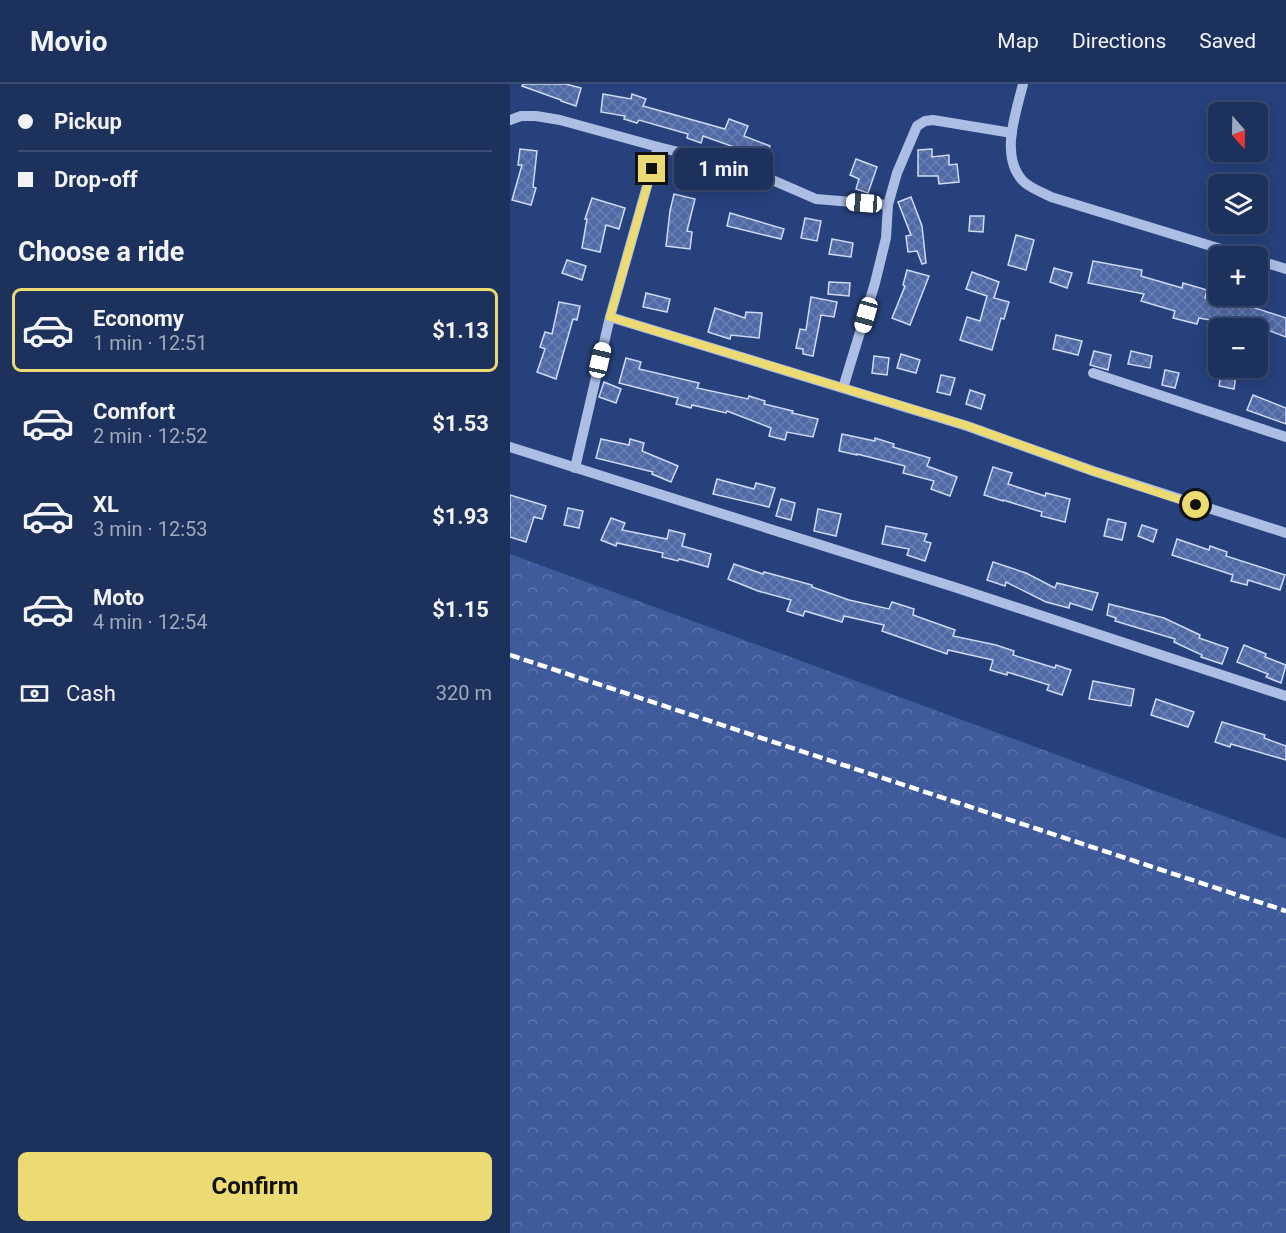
<!DOCTYPE html>
<html lang="en">
<head>
<meta charset="utf-8">
<style>
	:root { --surface:#1d315d; --page:#253963; --text:#f1f3f6; --muted:#a0a9bc; --line:#3b4c72; --accent:#ecda72 }
	body { margin:0; font-family:Roboto,sans-serif; background:var(--page); color:var(--text); height:100vh; display:flex; flex-direction:column; font-size:22px; white-space:nowrap }
	* { box-sizing:border-box; margin:0 }
	p { font-size:20px; color:var(--muted) }
	.icon { flex:none; width:33px; height:33px; fill:none; stroke:currentColor; stroke-width:2; stroke-linecap:round; stroke-linejoin:round }
	.map { position:relative; flex:1; overflow:hidden }
	.details { display:flex; flex-direction:column; background:var(--surface); width:510px }
	.details>* { flex:none }
	.top-card { display:grid; align-content:center; height:132px; padding:0 18px; background:var(--surface) }
	.needle { width:39px; rotate:160deg }
	.tools { position:absolute; left:698px; top:18px; display:grid; gap:12px }
	.tools a { display:grid; place-items:center; width:60px; height:60px; border-radius:9px; background:var(--surface); box-shadow:0 3px 15px #0003,0 0 0 2px var(--line); font-size:30px }
	.end { position:absolute; width:27px; height:27px; margin:-14px; border:8px solid #ecda72; background:#111; box-shadow:0 0 0 3px #111 }
	.from { border-radius:50% }
	.bubble { position:absolute; height:42px; border-radius:9px; background:var(--surface); box-shadow:0 3px 15px #0003,0 0 0 2px var(--line); font-size:20px; font-weight:700; line-height:42px; text-align:center }
	.car { position:absolute; width:18px; height:36px; margin:-18px -9px; border-radius:8px; box-shadow:0 0 4px 2px #0007; background:linear-gradient(#fff 24%,#345 0 40%,#fff 0 76%,#345 0 86%,#fff 0) }
	.top-card b { display:flex; align-items:center; gap:21px; height:57px; font-size:22px }
	.top-card b+b { border-top:2px solid var(--line) }
	.top-card i { width:15px; height:15px; background:var(--text) }
	ul { padding:0; list-style:none }
	li { display:flex; align-items:center; gap:18px; height:84px; margin:0 12px 9px; padding:0 6px; border:3px solid transparent; border-radius:9px }
	li div { flex:1 }
	li b { display:block; font-size:22px }
	li em { font-style:normal; font-weight:700 }
	li.selected { border-color:var(--accent) }
	li>.icon { width:54px; height:54px; stroke-width:1.5 }
	h2 { padding:0 18px; font-size:27px; line-height:72px }
	.pay { display:flex; align-items:center; gap:15px; height:66px; padding:0 18px; font-size:22px }
	.pay p { margin-inline-start:auto }
	.button { display:flex; gap:12px; margin-top:auto; padding:12px 18px }
	.button a { flex:1; height:69px; border-radius:9px; background:var(--accent); color:#111; font-size:24px; font-weight:700; line-height:69px; text-align:center }
	header { display:flex; align-items:center; gap:36px; box-sizing:border-box; height:84px; padding:0 30px; background:var(--surface); border-bottom:2px solid var(--line) }
	header strong { font-size:28px }
	nav { display:flex; gap:33px; margin-inline-start:auto; font-size:21px }
	main { display:flex; flex:1; min-height:0 }
	.map>svg:first-child { display:block }
</style>
</head>
<body>
<header>
<strong>Movio</strong>
<nav><a>Map</a><a>Directions</a><a>Saved</a></nav>
</header>
<main>
<section class="details">
<div class="top-card">
<b><i class="from"></i>Pickup</b>
<b><i></i>Drop-off</b>
</div>
<h2>Choose a ride</h2>
<ul>
<li class="selected"><svg class="icon" aria-label="car" viewBox="0 0 24 24"><path d="M5 17H2v-5l4-1 3-4h7l3 4 3 1v5h-3M9 17h6M6 11h13"/><circle cx="7" cy="17" r="2"/><circle cx="17" cy="17" r="2"/></svg><div><b>Economy</b><p>1 min · 12:51</p></div><em>$1.13</em></li>
<li><svg class="icon" aria-label="car" viewBox="0 0 24 24"><path d="M5 17H2v-5l4-1 3-4h7l3 4 3 1v5h-3M9 17h6M6 11h13"/><circle cx="7" cy="17" r="2"/><circle cx="17" cy="17" r="2"/></svg><div><b>Comfort</b><p>2 min · 12:52</p></div><em>$1.53</em></li>
<li><svg class="icon" aria-label="car" viewBox="0 0 24 24"><path d="M5 17H2v-5l4-1 3-4h7l3 4 3 1v5h-3M9 17h6M6 11h13"/><circle cx="7" cy="17" r="2"/><circle cx="17" cy="17" r="2"/></svg><div><b>XL</b><p>3 min · 12:53</p></div><em>$1.93</em></li>
<li><svg class="icon" aria-label="car" viewBox="0 0 24 24"><path d="M5 17H2v-5l4-1 3-4h7l3 4 3 1v5h-3M9 17h6M6 11h13"/><circle cx="7" cy="17" r="2"/><circle cx="17" cy="17" r="2"/></svg><div><b>Moto</b><p>4 min · 12:54</p></div><em>$1.15</em></li>
</ul>
<div class="pay"><svg class="icon" aria-label="cash" viewBox="0 0 24 24"><path d="M3 7h18v10H3z"/><circle cx="12" cy="12" r="2"/></svg>Cash<p>320 m</p></div>
<div class="button"><a>Confirm</a></div>
</section>
<div class="map">
<svg width="776" height="1149" viewBox="0 0 776 1149">
	<defs>
		<pattern id="forest-crowns" width="20" height="18" patternUnits="userSpaceOnUse" patternTransform="scale(1.5)"><rect width="20" height="18" fill="#3f5b9b"/><path d="M2 6a3 3 0 1 1 6 0M12 15a3 3 0 1 1 6 0" fill="none" stroke="#5c74aa"/></pattern>
		<pattern id="building-cross-hatch" width="8" height="8" patternUnits="userSpaceOnUse" patternTransform="scale(1.5)"><rect width="8" height="8" fill="#506aa5"/><path d="M0 0l8 8M0 8l8-8" fill="none" stroke="#6a80b2"/></pattern>
	</defs>
	<rect width="100%" height="100%" fill="#27417c"/>
	<path fill="url(#forest-crowns)" d="M0,470L776,755V1149H0Z"/>
	<g fill="url(#building-cross-hatch)" stroke="#cfdaf4" stroke-width="1.5">
		<path d="M13,0H56L71,4L66,22L51,17V16L12,2Z"/>
		<path d="M93,10L121,15L122,10L136,15L133,22L215,45L219,35L238,42L234,52L260,62L255,78L240,73L241,69L193,52L191,59L177,54L178,50L129,36L127,39L114,35L115,32L91,28Z"/>
		<path d="M10,65L27,67L23,103L26,104L21,121L2,116L12,81H8Z"/>
		<path d="M422,65V73L439,71V81L447,80L449,98L429,100L428,92H408V66Z"/>
		<path d="M346,75L367,83L358,109L346,105L349,95L340,91Z"/>
		<path d="M164,110L185,115L177,147L182,148L180,165L156,162L160,127Z"/>
		<path d="M401,113L412,142L416,179L412,180L407,167L398,168L396,152L401,151L388,118Z"/>
		<path d="M82,114L115,124L109,145L96,141L90,168L72,164L77,135H75Z"/>
		<path d="M220,129L274,145L271,155L217,142Z"/>
		<path d="M460,132H474L473,148L459,147Z"/>
		<path d="M295,134L311,137L307,157L291,154Z"/>
		<path d="M506,151L524,156L516,186L498,181Z"/>
		<path d="M322,155L343,159L341,173L319,170Z"/>
		<path d="M57,176L76,182L72,196L52,189Z"/>
		<path d="M583,177L632,186L631,192L672,204L673,199L697,206L695,214L736,221L776,234V253L749,243L748,245L718,236V239L689,234L687,240L663,234L665,227L631,217L634,210L578,199Z"/>
		<path d="M544,184L562,189L557,204L540,198Z"/>
		<path d="M397,186L419,192L400,241L382,234L395,202L393,201Z"/>
		<path d="M462,188L489,198L484,214L499,218L494,235L491,234L482,266L450,256L457,233L470,237L477,212L456,205Z"/>
		<path d="M319,198L340,199L339,212L318,210Z"/>
		<path d="M136,209L160,215L157,228L133,223Z"/>
		<path d="M301,213L327,218L324,233L311,231L303,272L293,270V265L286,264L290,245L296,246Z"/>
		<path d="M49,218L70,222L67,236L63,235L46,295L27,288L35,265L30,263L35,248L42,250Z"/>
		<path d="M205,224L235,234L236,228L252,229L249,254L221,251L220,255L198,248Z"/>
		<path d="M546,251L572,257L568,271L543,265Z"/>
		<path d="M584,267L601,271L598,286L580,281Z"/>
		<path d="M621,267L642,272L640,284L618,280Z"/>
		<path d="M391,270L410,276L406,289L387,284Z"/>
		<path d="M364,272L379,274L377,291L362,289Z"/>
		<path d="M116,274L131,278L129,285L189,299L187,304L238,315L239,312L255,317L254,320L283,327L282,329L308,335L303,353L277,348L275,356L259,352L261,344L217,327L216,329L182,321L181,324L166,320L168,314L109,299Z"/>
		<path d="M655,286L669,289L665,304L652,301Z"/>
		<path d="M711,289L726,291L724,305L709,302Z"/>
		<path d="M431,291L445,294L440,311L427,308Z"/>
		<path d="M94,298L111,305L106,319L89,313Z"/>
		<path d="M460,306L475,311L471,325L456,320Z"/>
		<path d="M743,311L776,324V340L737,326Z"/>
		<path d="M332,350L365,357V354L384,360L383,363L420,374L417,382L447,393L440,412L421,405L424,397L393,389L395,382L347,370V371L329,367Z"/>
		<path d="M91,355L119,361L120,355L134,359L132,367L168,382L161,398L142,390L143,388L86,374Z"/>
		<path d="M483,383L502,389L498,400L535,412L536,409L560,415L555,438L531,432L532,428L493,416V417L474,411Z"/>
		<path d="M207,395L244,405L246,399L265,404L259,423L203,410Z"/>
		<path d="M0,411L36,422L32,435L24,433L16,458L0,453Z"/>
		<path d="M271,415L285,419L281,436L266,432Z"/>
		<path d="M58,424L73,427L69,444L54,441Z"/>
		<path d="M308,425L331,430L326,452L304,447Z"/>
		<path d="M101,434L115,439L112,446L157,455L159,446L175,450L172,462L201,470L198,483L169,475L168,477L152,473L153,469L107,459L106,462L91,456Z"/>
		<path d="M598,435L616,439L612,456L594,452Z"/>
		<path d="M632,441L647,446L643,458L628,452Z"/>
		<path d="M376,442L417,450L414,457L421,459L415,477L397,471L399,465L372,460Z"/>
		<path d="M667,455L699,466L700,462L717,468L716,472L775,491L770,506L738,496L737,501L721,497L723,491L662,471Z"/>
		<path d="M483,478L516,489L545,504L547,499L588,509L582,526L560,519L559,524L536,518L496,498L495,502L477,496Z"/>
		<path d="M224,480L253,490L254,488L302,501V503L339,516L379,525L382,518L404,525L403,531L445,546L443,552L486,561L504,567L503,571L545,584L546,581L561,586L552,611L537,606L539,601L497,588V591L480,586L483,576L438,566L437,570L372,547L374,541L334,532L332,538L295,527L293,532L277,527L281,516L248,507L218,495Z"/>
		<path d="M599,520L654,534L690,551L689,554L718,564L712,580L691,573L692,571L664,558L665,555L605,537L606,534L597,531Z"/>
		<path d="M734,561L756,570L755,573L776,581L771,599L756,593L758,590L727,578Z"/>
		<path d="M583,597L624,605L621,622L579,615Z"/>
		<path d="M646,615L684,628L678,643L641,631Z"/>
		<path d="M712,638L755,651L754,654L776,662V676L721,660L720,663L705,658Z"/>
	</g>
	<g fill="none" stroke-linecap="round" stroke-linejoin="round">
		<g stroke="#acbee4" stroke-width="10">
			<path d="M513,0C506,29 490,71 512,96C519,104 532,108 541,113L734,172"/>
			<path d="M0,36L11,32H26L50,36L148,63L235,84L306,115L378,121"/>
			<path d="M747,176L776,185"/>
			<path d="M100,233L457,342L583,387L776,449"/>
			<path d="M583,289L776,353"/>
			<path d="M333,304L365,199L376,154L378,121L387,89L407,42L415,37L423,36L502,49"/>
			<path d="M0,363L444,503L776,612"/>
			<path d="M65,384L100,233L148,63"/>
		</g>
		<path stroke="#fff" stroke-width="4.5" stroke-dasharray="10 4.5" stroke-linecap="butt" d="M0,571L776,827"/>
	</g>
	<g fill="none" stroke-linecap="round" stroke-linejoin="round">
		<path stroke="#ecda72" stroke-width="8" d="M142,85L100,233L458,342L583,387L686,421"/>
	</g>
</svg>
<div class="tools">
<a><svg class="needle" viewBox="-14 -14 28 28"><path d="M0-13l5 13h-10z" fill="#e53935"/><path d="M0 13l5-13h-10z" fill="#a0a9bc"/></svg></a>
<a><svg class="icon" aria-label="layers" viewBox="0 0 24 24"><path d="M12 4l9 5-9 5-9-5zM3 14l9 5 9-5"/></svg></a>
<a>+</a>
<a>−</a>
</div>
<i class="end from" style="left:686px;top:421px"></i>
<i class="end" style="left:142px;top:85px"></i>
<div class="bubble" style="left:164px;top:64px;width:99px">1 min</div>
<i class="car" style="left:354px;top:119px;rotate:274deg"></i>
<i class="car" style="left:356px;top:231px;rotate:196deg"></i>
<i class="car" style="left:90px;top:276px;rotate:13deg"></i>
</div>
</main>
</body>
</html>
